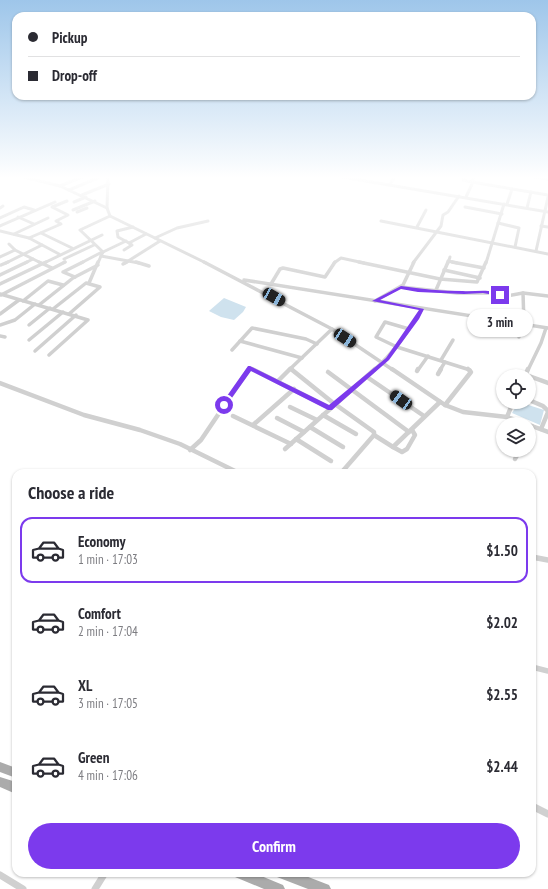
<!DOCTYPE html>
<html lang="en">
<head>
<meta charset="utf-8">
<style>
	:root { --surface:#fff; --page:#f7f7f7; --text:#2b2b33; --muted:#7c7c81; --line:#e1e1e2; --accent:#7c3aed }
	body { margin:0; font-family:"PT Sans Narrow",sans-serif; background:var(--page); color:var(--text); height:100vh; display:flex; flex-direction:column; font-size:15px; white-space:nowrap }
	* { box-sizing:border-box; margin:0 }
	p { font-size:13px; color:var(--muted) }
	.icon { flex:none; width:22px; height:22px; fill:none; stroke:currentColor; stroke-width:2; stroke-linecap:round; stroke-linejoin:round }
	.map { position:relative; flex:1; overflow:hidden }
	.drawer { position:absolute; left:12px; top:469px; width:524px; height:408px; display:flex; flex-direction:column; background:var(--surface); border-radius:12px; box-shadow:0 1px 3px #0004 }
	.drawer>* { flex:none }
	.top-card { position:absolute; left:12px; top:12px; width:524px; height:88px; border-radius:12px; box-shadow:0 1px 3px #0004; display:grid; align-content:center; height:88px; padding:0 16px; background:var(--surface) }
	.controls { position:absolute; left:496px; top:369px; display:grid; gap:8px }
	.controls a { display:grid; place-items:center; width:40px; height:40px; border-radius:50%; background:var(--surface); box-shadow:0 1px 3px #0004; font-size:20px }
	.end { position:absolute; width:18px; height:18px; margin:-9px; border:5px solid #7c3aed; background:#fff; box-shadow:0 0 0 2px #fff }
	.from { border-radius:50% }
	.bubble { position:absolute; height:28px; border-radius:14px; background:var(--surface); box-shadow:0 1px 3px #0004; font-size:13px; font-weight:600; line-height:28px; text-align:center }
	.car { position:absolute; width:12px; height:24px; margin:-12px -6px; border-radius:5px; box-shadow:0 0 3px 1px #0007; background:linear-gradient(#222 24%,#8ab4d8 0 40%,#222 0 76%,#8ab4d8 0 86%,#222 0) }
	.top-card b { display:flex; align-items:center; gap:14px; height:38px; font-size:15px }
	.top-card b+b { border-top:1px solid var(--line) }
	.top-card i { width:10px; height:10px; background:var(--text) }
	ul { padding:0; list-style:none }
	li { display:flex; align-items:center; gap:12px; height:66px; margin:0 8px 6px; padding:0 8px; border:2px solid transparent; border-radius:12px }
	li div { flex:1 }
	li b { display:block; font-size:15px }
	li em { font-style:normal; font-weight:600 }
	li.selected { border-color:var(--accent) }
	li>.icon { width:36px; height:36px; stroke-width:1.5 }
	h2 { padding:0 16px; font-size:18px; line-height:48px }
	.cta { display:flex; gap:8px; margin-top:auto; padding:8px 16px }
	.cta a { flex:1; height:46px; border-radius:24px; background:var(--accent); color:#fff; font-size:16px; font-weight:600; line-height:46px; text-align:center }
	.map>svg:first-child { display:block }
</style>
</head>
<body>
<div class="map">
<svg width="548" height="889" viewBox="0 0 548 889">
	<rect width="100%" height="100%" fill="#fff"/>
	<g fill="#cfe2ee">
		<path d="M224,298L246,307L243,312L234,320L221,317L209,311Z"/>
		<path d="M519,402L544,410L540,425L512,413Z"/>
	</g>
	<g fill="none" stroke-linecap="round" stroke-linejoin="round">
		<g stroke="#d0d0d0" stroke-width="3">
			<path d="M24,177L60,186"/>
			<path d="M82,177L60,186L107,208"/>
			<path d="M108,177L107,208L110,216L206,263"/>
			<path d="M342,177L548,212"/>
			<path d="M465,177L463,180L472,182"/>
			<path d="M474,177L472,182L548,195"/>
			<path d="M535,177L548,179"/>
			<path d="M390,184L395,177"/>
			<path d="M69,190L100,177"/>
			<path d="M82,195L109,184"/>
			<path d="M466,197L473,182"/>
			<path d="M74,202L86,197"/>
			<path d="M507,204L512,189"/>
			<path d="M465,207L502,214"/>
			<path d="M0,208L3,206"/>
			<path d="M527,208L531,192"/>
			<path d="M73,210L95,201"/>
			<path d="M77,212L87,208"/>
			<path d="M110,216L80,230L103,252L101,256L139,263"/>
			<path d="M18,217L34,224"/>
			<path d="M0,218L24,207L34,210"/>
			<path d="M381,221L548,254"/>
			<path d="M498,223L519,228L515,247"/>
			<path d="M0,226L55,202"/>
			<path d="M541,226L548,227"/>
			<path d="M133,227L117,231L118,237L129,243L146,234"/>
			<path d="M417,227L426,210"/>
			<path d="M0,231L29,238L59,254"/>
			<path d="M41,233L72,248"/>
			<path d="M14,234L48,218"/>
			<path d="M29,238L61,224L56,221L68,215L52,207L67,201"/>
			<path d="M155,238L177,228L208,221"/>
			<path d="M9,244L15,250L41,263"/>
			<path d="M124,250L132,245L129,243"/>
			<path d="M536,251L548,197"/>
			<path d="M103,252L126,241"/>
			<path d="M0,257L15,250"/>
			<path d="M64,259L94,245"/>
			<path d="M448,261L457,263"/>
			<path d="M6,263L42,245"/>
			<path d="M25,263L33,259"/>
			<path d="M44,263L102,235"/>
			<path d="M63,263L65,262"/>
			<path d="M81,263L102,252"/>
			<path d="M98,263L101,256"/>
			<path d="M125,263L160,241"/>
			<path d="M334,263L341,258L364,263"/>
			<path d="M413,263L441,226L443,215L448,212L459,196"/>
			<path d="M448,263L450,257"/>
			<path d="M486,263L504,204"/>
		</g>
		<g stroke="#d0d0d0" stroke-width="3.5">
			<path d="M39,262L52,268"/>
			<path d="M136,262L149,266"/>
			<path d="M204,262L332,329L393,370"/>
			<path d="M359,262L440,279L477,282L486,262"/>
			<path d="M452,262L484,268"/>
			<path d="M123,264L127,262"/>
			<path d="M1,265L8,262"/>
			<path d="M444,270L480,278"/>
			<path d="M0,275L27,262"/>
			<path d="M75,277L63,272L83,262"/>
			<path d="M244,280L548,328"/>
			<path d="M89,283L98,262"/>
			<path d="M0,284L46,262"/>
			<path d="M271,284L280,269L283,268L325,277L335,262"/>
			<path d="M401,287L457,293H492L507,296L523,293"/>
			<path d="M436,290L448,262"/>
			<path d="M0,294L88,320L49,355"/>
			<path d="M1,295L65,262"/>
			<path d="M23,301L48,281L63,285"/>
			<path d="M375,301L403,285L414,262"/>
			<path d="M39,305L73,278L98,265"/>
			<path d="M53,309L86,283L100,287L69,314"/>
			<path d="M0,314L19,300"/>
			<path d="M517,323L519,337"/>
			<path d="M524,324L523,293L548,296"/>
			<path d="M0,325L15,320L35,304"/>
			<path d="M29,325L50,308"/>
			<path d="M409,329L385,322L376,337L397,347L470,370"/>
			<path d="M0,336L5,337"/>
			<path d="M29,340L63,312"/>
			<path d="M240,341L302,358"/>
			<path d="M232,350L252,328L306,339L317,344"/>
			<path d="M35,351L76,315"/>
			<path d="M441,360L453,340"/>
			<path d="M291,369L293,370"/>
			<path d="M248,370L250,368L254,370"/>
			<path d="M289,370L332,329"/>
			<path d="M374,370C394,353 408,331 422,309"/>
			<path d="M418,370L428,356"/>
			<path d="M440,370L445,362"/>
			<path d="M528,370L541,343L546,328"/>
		</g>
		<g stroke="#d0d0d0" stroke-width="4.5">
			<path d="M252,369L330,408"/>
			<path d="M291,369L332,402L374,432V435L341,473"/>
			<path d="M392,369L445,405L463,412L507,417L527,424"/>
			<path d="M417,371L418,369"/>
			<path d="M328,372L409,432"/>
			<path d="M438,374L441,369"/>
			<path d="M525,376L528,369"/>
			<path d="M529,376L548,383"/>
			<path d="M367,377L424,416"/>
			<path d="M278,381L290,369"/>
			<path d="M0,383L84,415L140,430L180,444L239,473"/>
			<path d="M529,400L543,406L548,411"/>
			<path d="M445,405L471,372L468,369"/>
			<path d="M290,407L317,420"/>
			<path d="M323,415L356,434"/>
			<path d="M233,416L291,444"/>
			<path d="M507,417L513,402"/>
			<path d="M277,418L304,432"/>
			<path d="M253,425L294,389"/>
			<path d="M529,425L548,432"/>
			<path d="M310,427L343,447"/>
			<path d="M541,429L548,412"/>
			<path d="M529,431L532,426"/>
			<path d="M374,435L393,447L440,402"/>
			<path d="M296,439L331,461"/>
			<path d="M393,447L402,452L407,449L415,435L412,430"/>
			<path d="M285,449L375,369"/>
			<path d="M190,450L201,440L249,369"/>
			<path d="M515,459L520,450"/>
		</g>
		<g stroke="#d0d0d0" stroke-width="5.5">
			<path d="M532,557L548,560"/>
			<path d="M532,667L548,671"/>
		</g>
		<g stroke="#d0d0d0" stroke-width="7">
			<path d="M532,806L548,814"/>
			<path d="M0,875L23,889"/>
			<path d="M95,889L105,873"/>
		</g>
		<g fill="#ababab" fill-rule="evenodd">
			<path d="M0,762L16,768V778L0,772Z"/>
			<path d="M0,777L16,782V794L0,787Z"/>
			<path d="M233,873H254L283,885L285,889H264L235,877Z"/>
			<path d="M275,873H298L329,885L331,889H308L277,877Z"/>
		</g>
	</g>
	<linearGradient id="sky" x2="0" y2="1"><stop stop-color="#9ec6ea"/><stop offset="0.59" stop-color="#fff"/><stop offset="1" stop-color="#fff" stop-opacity="0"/></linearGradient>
	<rect width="548" height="301" fill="url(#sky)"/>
	<path fill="#7c3aed" d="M401,286C421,289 442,291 463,291C475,292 491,288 503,295L500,296L483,293L464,294L418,292L401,289L380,300L424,309L419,319L389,360L332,410H328L251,371L226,406H222V403L248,366H250L329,405L386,358L419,310L372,301Z"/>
</svg>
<div class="controls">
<a><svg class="icon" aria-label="locate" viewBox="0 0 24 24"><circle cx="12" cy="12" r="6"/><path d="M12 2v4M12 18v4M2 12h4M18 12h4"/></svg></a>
<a><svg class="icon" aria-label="layers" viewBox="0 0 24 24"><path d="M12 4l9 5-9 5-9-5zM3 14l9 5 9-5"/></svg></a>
</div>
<i class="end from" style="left:224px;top:405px"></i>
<i class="end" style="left:500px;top:295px"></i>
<div class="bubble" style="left:467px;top:309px;width:66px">3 min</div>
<i class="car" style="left:274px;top:297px;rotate:119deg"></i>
<i class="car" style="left:345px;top:338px;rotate:123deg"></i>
<i class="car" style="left:401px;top:400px;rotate:305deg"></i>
<div class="top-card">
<b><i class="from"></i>Pickup</b>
<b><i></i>Drop-off</b>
</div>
<section class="drawer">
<h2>Choose a ride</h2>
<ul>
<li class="selected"><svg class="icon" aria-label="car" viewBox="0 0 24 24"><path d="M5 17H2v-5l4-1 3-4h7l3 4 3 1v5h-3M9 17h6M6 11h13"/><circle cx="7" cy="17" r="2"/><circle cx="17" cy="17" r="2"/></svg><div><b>Economy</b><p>1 min · 17:03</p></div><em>$1.50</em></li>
<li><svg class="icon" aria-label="car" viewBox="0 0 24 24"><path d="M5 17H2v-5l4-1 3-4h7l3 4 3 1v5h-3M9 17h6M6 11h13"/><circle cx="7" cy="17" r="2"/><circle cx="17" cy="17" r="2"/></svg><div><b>Comfort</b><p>2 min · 17:04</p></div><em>$2.02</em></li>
<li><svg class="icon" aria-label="car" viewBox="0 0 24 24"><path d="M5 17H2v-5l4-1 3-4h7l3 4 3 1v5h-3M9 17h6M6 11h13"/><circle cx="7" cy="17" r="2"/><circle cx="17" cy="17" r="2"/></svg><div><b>XL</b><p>3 min · 17:05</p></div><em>$2.55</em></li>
<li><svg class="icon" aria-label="car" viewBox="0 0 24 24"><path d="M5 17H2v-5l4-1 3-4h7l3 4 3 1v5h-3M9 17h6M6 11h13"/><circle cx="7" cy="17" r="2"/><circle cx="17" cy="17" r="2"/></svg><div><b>Green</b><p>4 min · 17:06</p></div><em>$2.44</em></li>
</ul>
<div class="cta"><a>Confirm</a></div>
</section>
</div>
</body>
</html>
